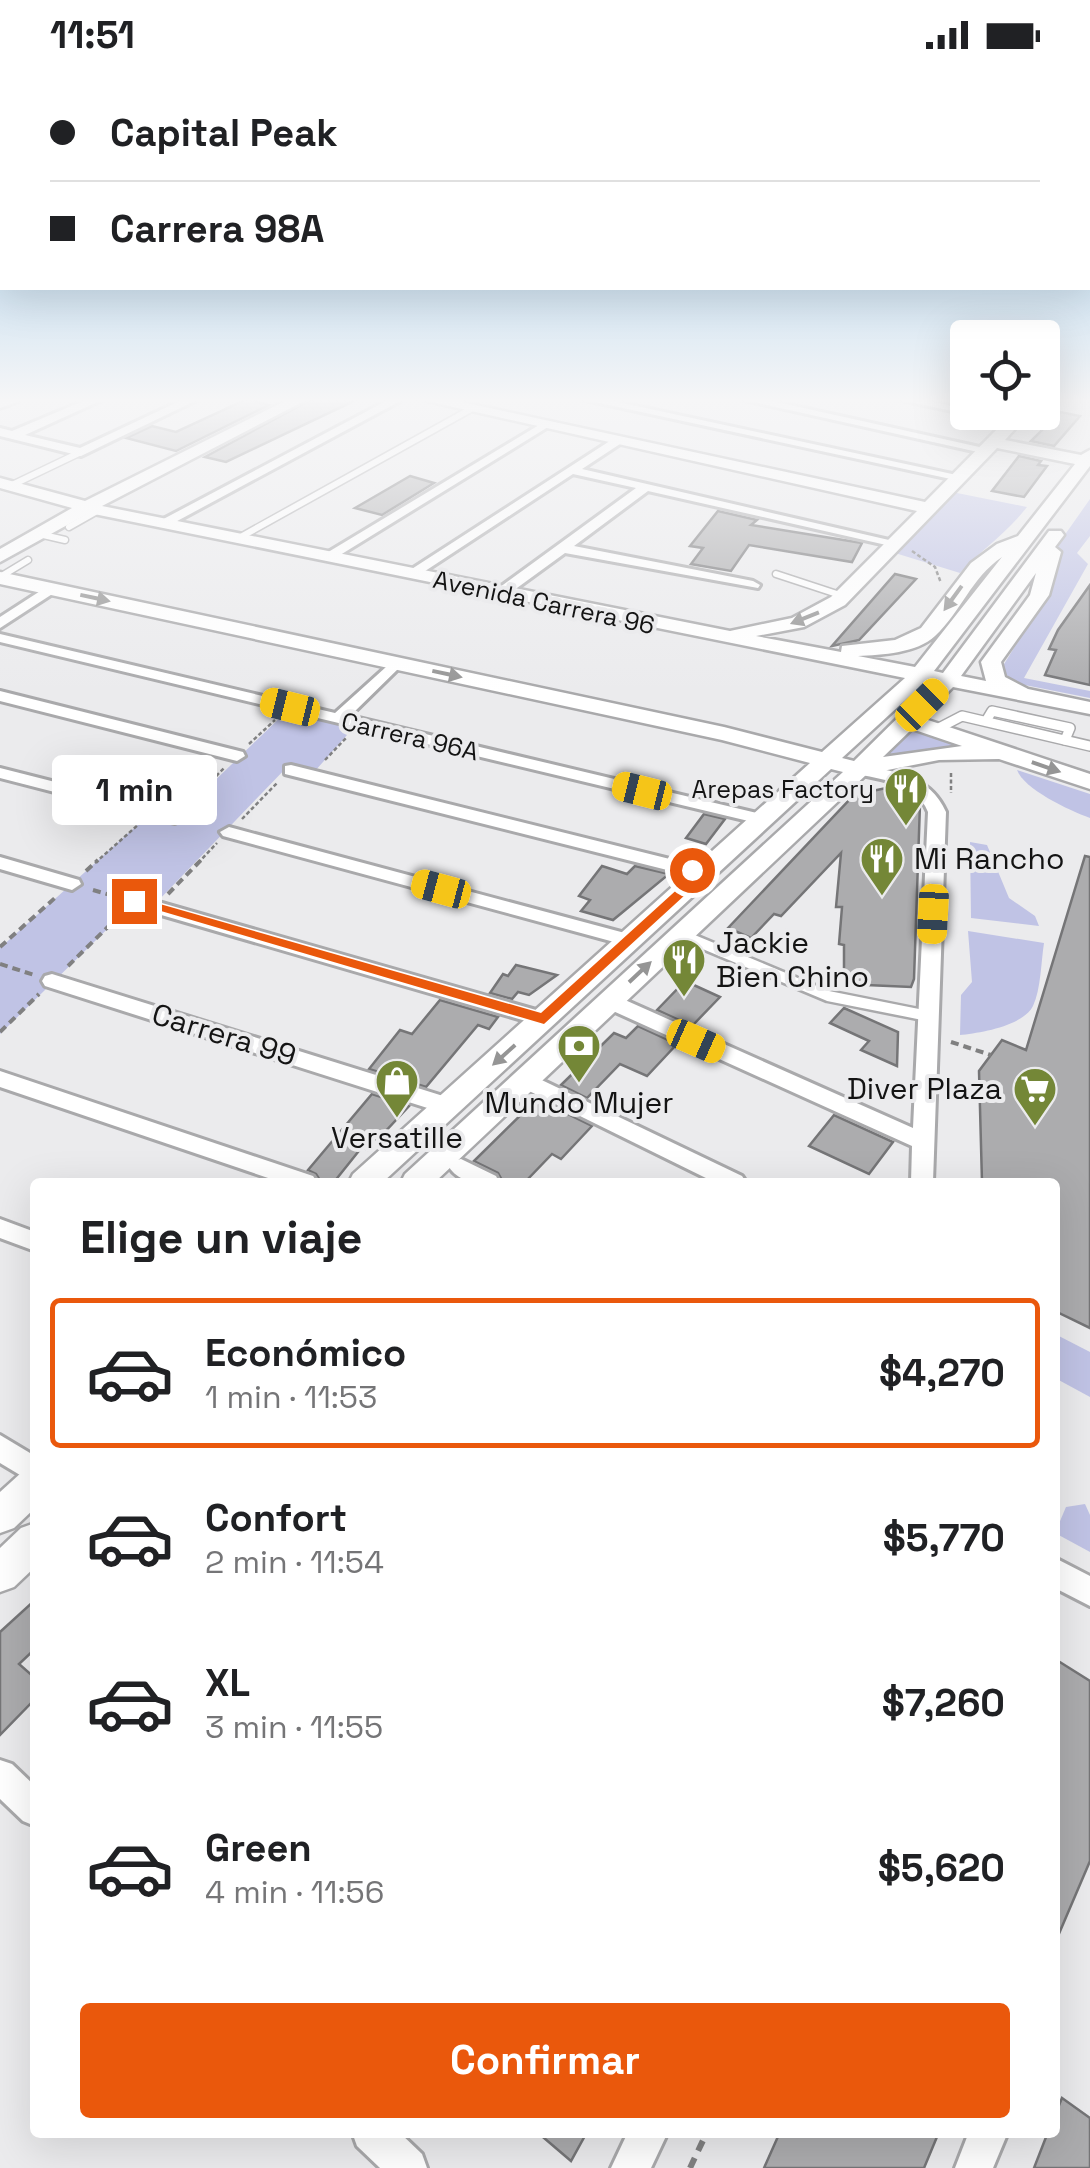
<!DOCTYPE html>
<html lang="es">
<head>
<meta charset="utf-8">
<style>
	:root { --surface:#fff; --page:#f2f2f2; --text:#202124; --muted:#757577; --line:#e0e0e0; --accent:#ea580c }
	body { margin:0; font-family:"Space Grotesk",sans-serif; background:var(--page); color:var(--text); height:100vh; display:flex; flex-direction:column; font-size:38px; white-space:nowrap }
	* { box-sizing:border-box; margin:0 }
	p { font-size:32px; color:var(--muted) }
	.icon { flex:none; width:55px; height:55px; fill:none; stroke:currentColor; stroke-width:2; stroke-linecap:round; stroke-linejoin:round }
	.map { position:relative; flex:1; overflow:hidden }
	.details { position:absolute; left:30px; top:1108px; width:1030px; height:960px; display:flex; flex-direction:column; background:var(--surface); border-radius:10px; box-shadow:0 10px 40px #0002 }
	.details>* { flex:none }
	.guide { position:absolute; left:0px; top:0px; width:1090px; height:220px; box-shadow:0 10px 40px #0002; display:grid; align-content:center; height:220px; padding:0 50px; background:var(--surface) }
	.fabs { position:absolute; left:950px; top:250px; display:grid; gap:20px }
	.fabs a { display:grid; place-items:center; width:110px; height:110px; border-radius:10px; background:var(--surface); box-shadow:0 10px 40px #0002; font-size:50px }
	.end { position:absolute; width:45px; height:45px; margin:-22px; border:12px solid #ea580c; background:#fff; box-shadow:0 0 0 5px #fff }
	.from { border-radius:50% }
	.bubble { position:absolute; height:70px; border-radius:10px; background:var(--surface); box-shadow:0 10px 40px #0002; font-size:32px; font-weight:700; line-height:70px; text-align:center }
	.car { position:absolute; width:30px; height:60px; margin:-30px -15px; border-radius:12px; box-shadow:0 0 8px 2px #0007; background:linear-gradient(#f5c518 24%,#345 0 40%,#f5c518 0 76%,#345 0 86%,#f5c518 0) }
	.guide b { display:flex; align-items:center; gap:35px; height:95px; font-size:38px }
	.guide b+b { border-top:2px solid var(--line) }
	.guide i { width:25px; height:25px; background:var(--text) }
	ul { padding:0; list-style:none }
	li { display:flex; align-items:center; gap:30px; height:150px; margin:0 20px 15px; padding:0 30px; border:5px solid transparent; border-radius:10px }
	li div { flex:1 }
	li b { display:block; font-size:38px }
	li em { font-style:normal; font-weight:700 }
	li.selected { border-color:var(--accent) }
	li>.icon { width:90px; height:90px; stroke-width:1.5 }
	h2 { padding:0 50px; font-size:45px; line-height:120px }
	.cta { display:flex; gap:20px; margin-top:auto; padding:20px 50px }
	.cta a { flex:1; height:115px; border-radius:10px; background:var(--accent); color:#fff; font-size:40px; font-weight:700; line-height:115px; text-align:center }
	.status { display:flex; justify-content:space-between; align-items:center; height:70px; padding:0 50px; background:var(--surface); direction:ltr }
	.status svg { height:28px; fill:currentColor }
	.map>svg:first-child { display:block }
</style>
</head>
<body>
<div class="status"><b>11:51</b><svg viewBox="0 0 49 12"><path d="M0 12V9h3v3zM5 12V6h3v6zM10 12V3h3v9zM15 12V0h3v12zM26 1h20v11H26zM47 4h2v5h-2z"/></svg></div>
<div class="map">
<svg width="1090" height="2098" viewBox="0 0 1090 2098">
	<rect width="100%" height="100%" fill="#ebebed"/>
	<g fill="#c0c3e5">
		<path d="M952,422L1027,437C1007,463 982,479 960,503L895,483Z"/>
		<path d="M1090,429V466L1077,483L1088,494L1024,608L1090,621V628L1015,613L1001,599L1055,512L1057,476Z"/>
		<path d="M288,640L355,656L315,701L290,694L155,834L138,829L0,964V878L151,743L175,749Z"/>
		<path d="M909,657L960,676L877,693Z"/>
		<path d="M1017,700L1090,724V748C1068,740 1024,719 1017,700Z"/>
		<path d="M970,772L987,775L1009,828L1035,846L1039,856L971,848Z"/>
		<path d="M968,861L1044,873C1041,892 1041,919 1033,936C1023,956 980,963 960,965L961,925L972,912Z"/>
		<path d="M1055,1264L1090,1282V1327L1055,1308Z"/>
		<path d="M1085,1434L1090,1445V1482L1055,1463L1066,1437Z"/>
	</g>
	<g fill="#acacae" stroke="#757577" stroke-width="2.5">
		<path d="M247,329L269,335L176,381L126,368L152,356L176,362Z"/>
		<path d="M312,329H358L226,392L205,387Z"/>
		<path d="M1060,342L1080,346L1054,376L1031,371Z"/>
		<path d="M1019,386L1041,391L1038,395L1047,396L1024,427L992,421Z"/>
		<path d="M410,406L434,413L382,445L355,438Z"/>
		<path d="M718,441L757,450L751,455L862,473L852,492L749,475L731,501L691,494L703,478L690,476Z"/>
		<path d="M895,504L916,509L859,570L832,576Z"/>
		<path d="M1090,515V615L1045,605L1056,580L1049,579L1058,560Z"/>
		<path d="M886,718L913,727L920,734L914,909L911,917L844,914V875L839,874L842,837H836L841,783L781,846L774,844L751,868L728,858L854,725Z"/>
		<path d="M704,744L725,749L706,774L686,768Z"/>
		<path d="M1085,786L1090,787V1258L1055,1241V1112H982L979,1001L1002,970L1026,980Z"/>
		<path d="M602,796L627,804L635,796L669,804L613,850L581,841L590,830L579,826Z"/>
		<path d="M516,895L557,905L529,925L518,922L512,929L490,923L503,904L508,906Z"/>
		<path d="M685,911L720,927L692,956L657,940Z"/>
		<path d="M440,930L498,947L489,959L478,955L426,1017L369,999L400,960L412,964Z"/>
		<path d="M844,938L898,962L897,996L861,980L869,971L830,953Z"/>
		<path d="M638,956L677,974L647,1006L620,994L587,1028L561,1015L614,963L626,968Z"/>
		<path d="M372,1024L409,1036L368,1080L362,1077L334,1112H321L316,1104L308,1100Z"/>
		<path d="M537,1029L592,1056L561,1089L552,1084L525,1112H503L498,1103L474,1091Z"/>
		<path d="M834,1045L893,1072L869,1104L809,1076Z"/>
		<path d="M35,1530V1579L19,1594L35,1608V1629L0,1665V1562Z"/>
		<path d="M1055,1589L1090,1611V1791L1055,1873Z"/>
		<path d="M1062,2028L1090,2048V2098H1034L1048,2062H1055V2045Z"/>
		<path d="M537,2062H587L571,2091Z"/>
		<path d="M780,2062H939L924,2098H764Z"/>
	</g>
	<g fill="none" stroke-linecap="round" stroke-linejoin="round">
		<defs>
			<g id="lane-far2">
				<path d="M10,416L81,382"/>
				<path d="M69,457L99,440"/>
				<path d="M39,464L65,470"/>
				<path d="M237,469L471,339"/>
				<path d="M776,504L843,526"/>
				<path d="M0,507L28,490"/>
			</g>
			<g id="lane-far1">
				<path d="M986,651L992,641L1070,658L1065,670"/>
				<path d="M935,660L962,646L1090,676"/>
			</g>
			<path id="lane" d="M682,865L828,926L928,946"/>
			<g id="street">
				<path d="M20,329L19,331L0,338V331Z"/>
				<path d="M88,329H104L25,365L80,378L184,329H199L81,386L0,366V358L12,361Z"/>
				<path d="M390,329H404L166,457L154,454Z"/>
				<path d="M581,329H604L966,407L960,411Z"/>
				<path d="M740,329H763L993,380L987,384Z"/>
				<path d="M896,329H920L1020,351L1014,354Z"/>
				<path d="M544,352L548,357L332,490L320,487Z"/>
				<path d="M616,367L620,368V374L582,399L902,473L895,477L648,421L574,476L753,511L760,515L758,518L565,483L506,526H496V520L636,418L573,404L416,507L404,504Z"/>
				<path d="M48,516L60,519L0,558V547Z"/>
				<path d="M0,564L335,643L396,588L401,590V596L350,646L761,744L770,749L761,754L0,572Z"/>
				<path d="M0,621L243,682L245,686L237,691L0,631Z"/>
				<path d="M859,694C894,702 930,705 946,742L933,1112H911L912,1076L602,936L599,931L602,926H616L913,1058L928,742C916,711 882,710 853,703L850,699Z"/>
				<path d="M291,695L710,799L712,803L703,809L285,704V696Z"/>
				<path d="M0,698L181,744L184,748L175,753L0,708Z"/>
				<path d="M229,757L636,866L639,870L629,876L223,766L220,762Z"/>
				<path d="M0,787L79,810L81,814L72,820L0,799Z"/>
				<path d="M134,825L550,944L553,949L543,956L127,835L124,831Z"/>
				<path d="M52,904L456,1030L459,1036L456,1042H440L45,916L42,911L45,906Z"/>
				<path d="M0,1001L313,1106L317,1112H280L0,1017Z"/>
				<path d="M525,1002L742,1106L746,1112H714L517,1015L514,1010Z"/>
				<path d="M461,1089L496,1106L499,1112C480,1112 461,1115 449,1097L453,1091Z"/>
				<path d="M0,1149L35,1162V1181L0,1168Z"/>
				<path d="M0,1365L35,1386V1414L0,1393Z"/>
				<path d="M1055,1488L1090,1506V1536L1055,1518Z"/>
				<path d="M0,1690L12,1694L35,1716V1756L23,1751L0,1729Z"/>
				<path d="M352,2062H399L422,2084L427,2098H380L357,2076Z"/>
				<path d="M628,2062H668L651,2098H611Z"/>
				<path d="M969,2062H1008L993,2098H955Z"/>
			</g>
			<g id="secondary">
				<path d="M289,329H308L102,436L730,561L792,548L831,527L917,441L418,329H448L925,432L1014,342H1030L1005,370L1081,385L1090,380V396L934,601L943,603L1049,461H1061L1064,465L1055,477L1061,482L1049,525L1001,592L1005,607L1028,619L1090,632V644L953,617L922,648L1090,704V719L999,689L939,690L867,704L435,1112H401L405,1104L843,702L831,699L383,1112H349L353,1104L810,693L722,670L0,514V502L724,657L822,682L905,608L89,443L0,492V479L72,438L0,418V408L85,431ZM997,378L1075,394L1018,466L997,474L971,493L921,558L895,570L842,576L841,582L756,566L804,557L845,535ZM1002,487L915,597L858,586C882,585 917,583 935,566C961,542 971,508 1002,487ZM1036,503L1030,525L981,592L986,611L961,606ZM925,612L933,613L854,691L842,688ZM912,659L962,676L883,687Z"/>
				<path d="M35,1397V1438L14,1458L0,1463V1422L22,1402Z"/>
				<path d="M35,1453V1497L14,1517L0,1522V1478L21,1458Z"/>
			</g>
		</defs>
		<use href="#lane-far2" stroke="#a9a9ab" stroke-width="9"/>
		<use href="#lane-far1" stroke="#a9a9ab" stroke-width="12"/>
		<use href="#lane" stroke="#a9a9ab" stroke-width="15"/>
		<use href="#street" stroke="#a9a9ab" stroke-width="6"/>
		<use href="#secondary" stroke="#a9a9ab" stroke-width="5"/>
		<g stroke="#808081" stroke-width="2.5" stroke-dasharray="4 2.5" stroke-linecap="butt">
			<path d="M912,481L935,497L941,513"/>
			<path d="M249,674L275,650"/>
			<path d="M325,690L346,668"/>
			<path d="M951,703V723"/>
			<path d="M189,734L224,698"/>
			<path d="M242,749L277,713"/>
			<path d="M95,793L139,754"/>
			<path d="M198,793L217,773"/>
		</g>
		<g stroke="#808081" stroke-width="4" stroke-dasharray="8 5" stroke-linecap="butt">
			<path d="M86,801L98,790"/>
			<path d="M93,820L117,827"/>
			<path d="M168,824L201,790"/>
			<path d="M0,877L56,827"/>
			<path d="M0,894L34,905"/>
			<path d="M68,896L122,843"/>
			<path d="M0,962L39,924"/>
			<path d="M951,972L991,985"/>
		</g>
		<path stroke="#808081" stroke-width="6" stroke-dasharray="11 8" stroke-linecap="butt" d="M690,2098L707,2062"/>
		<use href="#lane-far2" stroke="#fff" stroke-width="6"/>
		<use href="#lane-far1" stroke="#fff" stroke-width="9"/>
		<use href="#lane" stroke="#fff" stroke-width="10"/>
		<use href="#street" fill="#fff" fill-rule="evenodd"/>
		<use href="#secondary" fill="#fff" fill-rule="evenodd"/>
	</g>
	<defs><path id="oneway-solid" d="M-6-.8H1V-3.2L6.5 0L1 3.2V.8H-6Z" transform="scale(2.5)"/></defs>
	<g fill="#959595">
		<use href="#oneway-solid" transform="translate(95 528) rotate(12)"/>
		<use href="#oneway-solid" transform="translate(953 528) rotate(126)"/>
		<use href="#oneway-solid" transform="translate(805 548) rotate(158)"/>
		<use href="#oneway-solid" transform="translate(447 604) rotate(12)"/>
		<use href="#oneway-solid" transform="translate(1046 697) rotate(19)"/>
		<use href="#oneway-solid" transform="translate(640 902) rotate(-43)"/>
		<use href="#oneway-solid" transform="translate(504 985) rotate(138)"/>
	</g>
	<linearGradient id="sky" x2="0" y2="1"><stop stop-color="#90c4ea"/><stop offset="0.53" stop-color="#f6f6f7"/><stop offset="1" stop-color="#f6f6f7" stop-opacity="0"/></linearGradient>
	<rect width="1090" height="623" fill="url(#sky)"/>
	<path fill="#ea580c" d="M687,797L709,803L544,954L127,831L139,828L541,943L693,805L687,803Z"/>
	<defs>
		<symbol id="restaurant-pin" viewBox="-11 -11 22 30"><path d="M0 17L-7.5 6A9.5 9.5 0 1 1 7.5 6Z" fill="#748737" stroke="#ebebed"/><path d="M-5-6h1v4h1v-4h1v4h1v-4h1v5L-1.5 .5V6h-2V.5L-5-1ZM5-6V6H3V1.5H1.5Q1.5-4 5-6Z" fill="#fff"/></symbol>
		<symbol id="bank-pin" viewBox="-11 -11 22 30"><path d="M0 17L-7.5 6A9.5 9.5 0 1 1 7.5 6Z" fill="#748737" stroke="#ebebed"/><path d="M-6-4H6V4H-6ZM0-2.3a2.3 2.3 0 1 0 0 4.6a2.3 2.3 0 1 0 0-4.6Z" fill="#fff"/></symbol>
		<symbol id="shop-pin" viewBox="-11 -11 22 30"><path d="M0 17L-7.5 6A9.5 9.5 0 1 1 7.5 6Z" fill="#748737" stroke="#ebebed"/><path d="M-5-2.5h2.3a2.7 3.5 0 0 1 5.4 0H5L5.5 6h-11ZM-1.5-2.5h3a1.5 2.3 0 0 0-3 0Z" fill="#fff"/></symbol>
		<symbol id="supermarket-pin" viewBox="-11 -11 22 30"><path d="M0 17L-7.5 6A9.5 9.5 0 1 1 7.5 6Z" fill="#748737" stroke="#ebebed"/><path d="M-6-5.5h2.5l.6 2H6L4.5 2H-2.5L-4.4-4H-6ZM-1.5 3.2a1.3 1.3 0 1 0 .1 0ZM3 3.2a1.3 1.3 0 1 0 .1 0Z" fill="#fff"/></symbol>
	</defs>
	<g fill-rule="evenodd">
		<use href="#restaurant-pin" x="881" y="694" width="50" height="68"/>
		<use href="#restaurant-pin" x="857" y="764" width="50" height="68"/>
		<use href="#restaurant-pin" x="659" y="865" width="50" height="68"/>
		<use href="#bank-pin" x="554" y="951" width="50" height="68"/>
		<use href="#shop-pin" x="372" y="986" width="50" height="68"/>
		<use href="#supermarket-pin" x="1010" y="994" width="50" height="68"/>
	</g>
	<g text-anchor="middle" stroke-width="8" stroke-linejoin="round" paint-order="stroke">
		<g font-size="25" fill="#141414" stroke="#ebebed">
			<text transform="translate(544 532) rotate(12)" y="9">Avenida Carrera 96</text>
			<text transform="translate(410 666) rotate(13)" y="9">Carrera 96A</text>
		</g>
		<g font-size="25" fill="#141414" stroke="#ebebed" text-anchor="end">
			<text x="874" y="728">Arepas Factory</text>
		</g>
		<g font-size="30" fill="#141414" stroke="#ebebed" text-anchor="start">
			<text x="914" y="799">Mi Rancho</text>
			<text x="716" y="883">Jackie<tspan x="716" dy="34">Bien Chino</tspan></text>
			<text x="1002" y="1029" text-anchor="end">Diver Plaza</text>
			<text x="579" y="1043" text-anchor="middle">Mundo Mujer</text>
			<text x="397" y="1078" text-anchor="middle">Versatille</text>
		</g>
		<g font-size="30" fill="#141414" stroke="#ebebed">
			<text transform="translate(224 965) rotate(17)" y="10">Carrera 99</text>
		</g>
	</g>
</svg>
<div class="fabs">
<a><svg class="icon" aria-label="locate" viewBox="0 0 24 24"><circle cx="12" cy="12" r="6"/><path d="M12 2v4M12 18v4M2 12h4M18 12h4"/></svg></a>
</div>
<i class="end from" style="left:692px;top:800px"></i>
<i class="end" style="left:134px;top:831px"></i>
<div class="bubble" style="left:52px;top:685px;width:165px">1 min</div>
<i class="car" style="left:922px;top:635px;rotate:45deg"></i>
<i class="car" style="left:290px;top:637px;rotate:284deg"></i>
<i class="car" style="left:642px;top:721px;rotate:284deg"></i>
<i class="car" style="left:441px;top:819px;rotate:285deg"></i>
<i class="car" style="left:933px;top:844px;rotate:183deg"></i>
<i class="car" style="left:696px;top:971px;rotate:114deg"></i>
<div class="guide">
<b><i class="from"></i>Capital Peak</b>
<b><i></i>Carrera 98A</b>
</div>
<section class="details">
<h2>Elige un viaje</h2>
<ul>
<li class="selected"><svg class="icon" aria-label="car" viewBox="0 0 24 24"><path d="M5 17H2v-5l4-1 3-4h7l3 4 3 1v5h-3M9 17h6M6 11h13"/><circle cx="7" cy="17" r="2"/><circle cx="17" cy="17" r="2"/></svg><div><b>Económico</b><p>1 min · 11:53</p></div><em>$4,270</em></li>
<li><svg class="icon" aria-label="car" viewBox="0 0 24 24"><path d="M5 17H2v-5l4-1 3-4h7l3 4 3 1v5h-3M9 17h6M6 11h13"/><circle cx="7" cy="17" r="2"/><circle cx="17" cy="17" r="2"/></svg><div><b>Confort</b><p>2 min · 11:54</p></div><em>$5,770</em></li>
<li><svg class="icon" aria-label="car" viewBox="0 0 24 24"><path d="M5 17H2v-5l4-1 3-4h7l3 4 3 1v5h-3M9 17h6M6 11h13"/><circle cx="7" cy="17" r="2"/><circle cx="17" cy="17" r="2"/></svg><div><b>XL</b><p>3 min · 11:55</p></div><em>$7,260</em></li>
<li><svg class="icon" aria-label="car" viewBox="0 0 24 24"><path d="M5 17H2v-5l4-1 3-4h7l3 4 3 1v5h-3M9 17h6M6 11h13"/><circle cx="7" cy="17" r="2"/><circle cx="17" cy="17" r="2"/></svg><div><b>Green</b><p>4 min · 11:56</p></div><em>$5,620</em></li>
</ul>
<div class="cta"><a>Confirmar</a></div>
</section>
</div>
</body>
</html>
